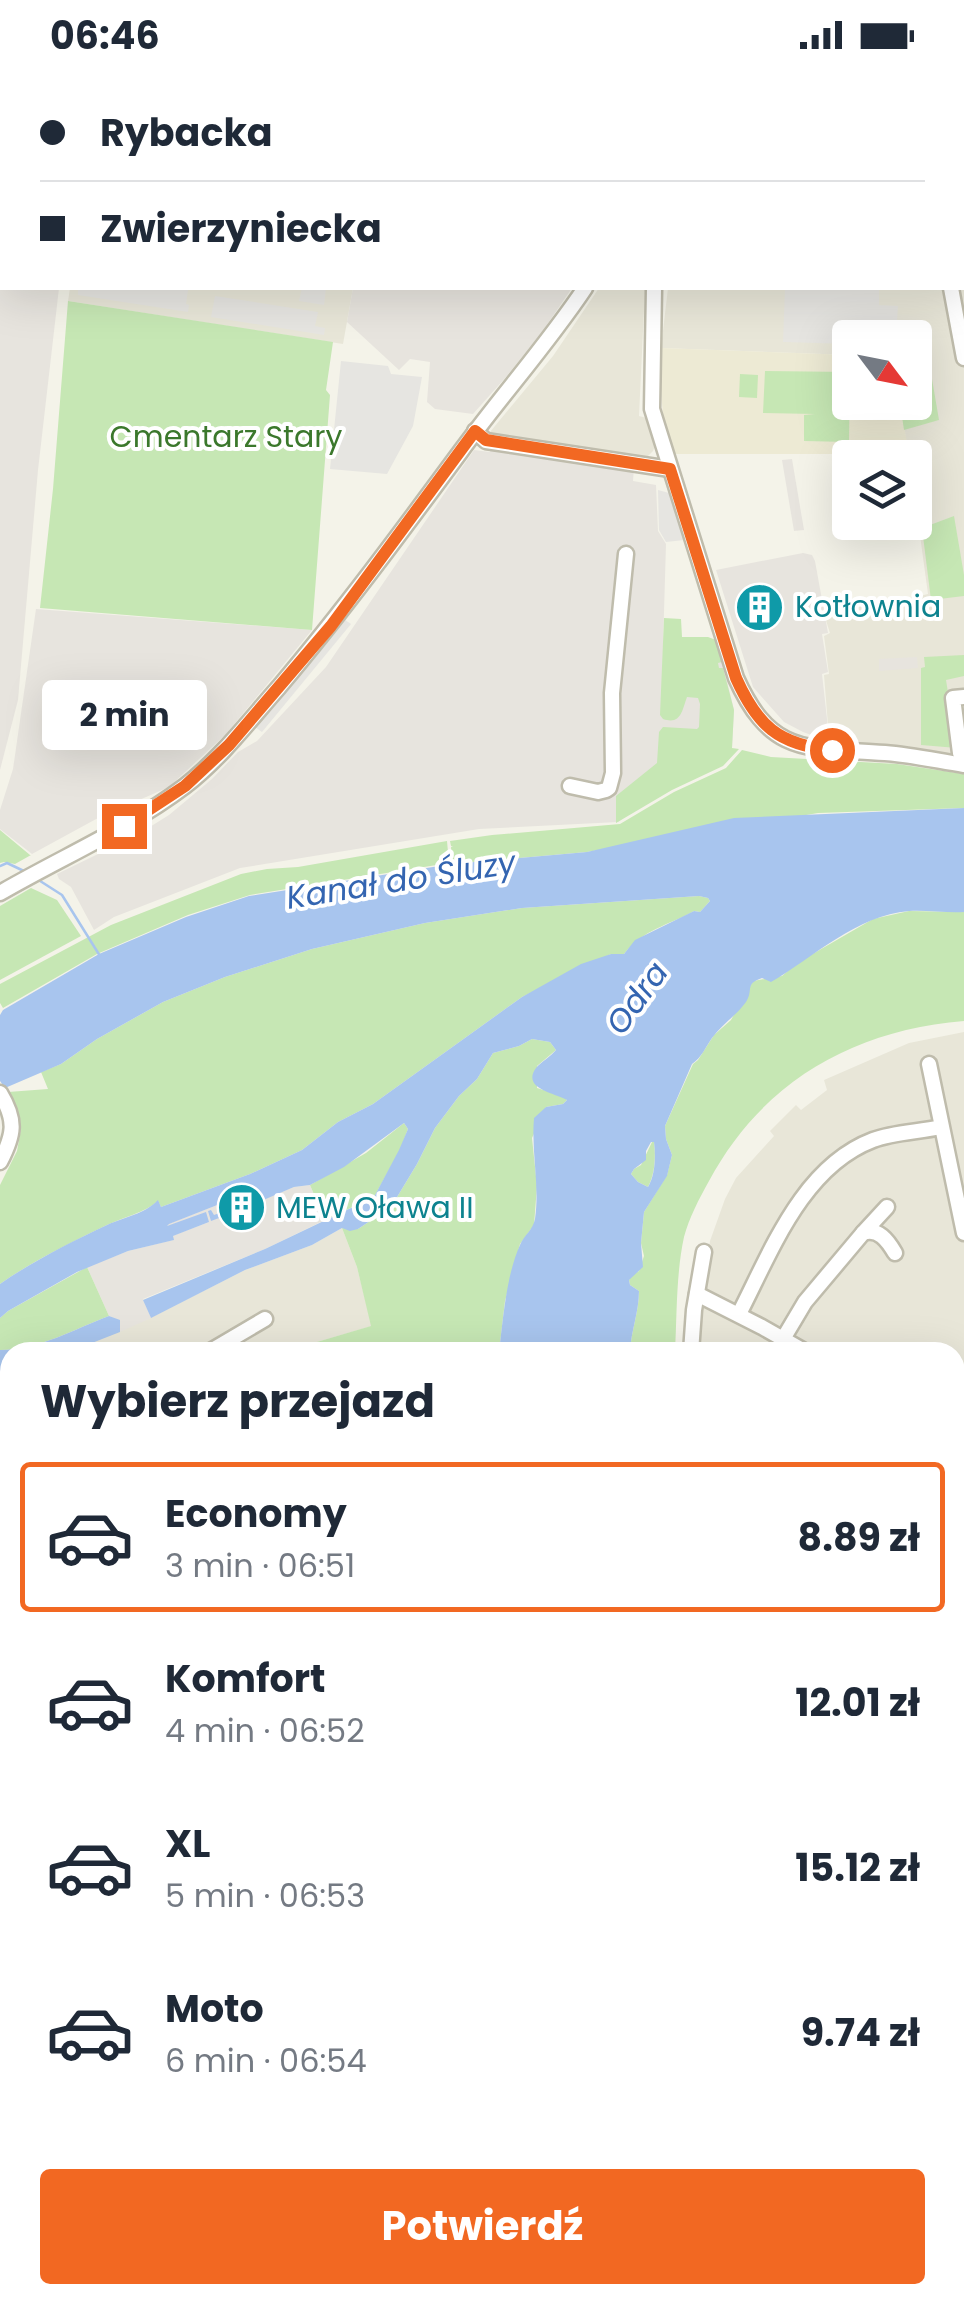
<!DOCTYPE html>
<html lang="pl">
<head>
<meta charset="utf-8">
<style>
	:root { --surface:#fff; --page:#f2f2f3; --text:#1f2937; --muted:#747a83; --line:#e0e1e3; --accent:#f26822 }
	body { margin:0; font-family:Poppins,sans-serif; background:var(--page); color:var(--text); height:100vh; display:flex; flex-direction:column; font-size:38px; white-space:nowrap }
	* { box-sizing:border-box; margin:0 }
	p { font-size:32px; color:var(--muted) }
	.icon { flex:none; width:55px; height:55px; fill:none; stroke:currentColor; stroke-width:2; stroke-linecap:round; stroke-linejoin:round }
	.map { position:relative; flex:1; overflow:hidden }
	.side { position:absolute; left:0px; top:1272px; width:965px; height:962px; display:flex; flex-direction:column; background:var(--surface); border-radius:30px 30px 0 0; box-shadow:0 10px 40px #0002 }
	.side>* { flex:none }
	.guide { position:absolute; left:0px; top:0px; width:965px; height:220px; box-shadow:0 10px 40px #0002; display:grid; align-content:center; height:220px; padding:0 40px; background:var(--surface) }
	.needle { width:65px; rotate:122deg }
	.buttons { position:absolute; left:832px; top:250px; display:grid; gap:20px }
	.buttons a { display:grid; place-items:center; width:100px; height:100px; border-radius:10px; background:var(--surface); box-shadow:0 10px 40px #0002; font-size:50px }
	.end { position:absolute; width:45px; height:45px; margin:-22px; border:12px solid #f26822; background:#fff; box-shadow:0 0 0 5px #fff }
	.from { border-radius:50% }
	.bubble { position:absolute; height:70px; border-radius:10px; background:var(--surface); box-shadow:0 10px 40px #0002; font-size:32px; font-weight:700; line-height:70px; text-align:center }
	.guide b { display:flex; align-items:center; gap:35px; height:95px; font-size:38px }
	.guide b+b { border-top:2px solid var(--line) }
	.guide i { width:25px; height:25px; background:var(--text) }
	ul { padding:0; list-style:none }
	li { display:flex; align-items:center; gap:30px; height:150px; margin:0 20px 15px; padding:0 20px; border:5px solid transparent; border-radius:10px }
	li div { flex:1 }
	li b { display:block; font-size:38px }
	li em { font-style:normal; font-weight:700 }
	li.current { border-color:var(--accent) }
	li>.icon { width:90px; height:90px; stroke-width:1.5 }
	h2 { padding:0 40px; font-size:45px; line-height:120px }
	.primary-button { display:flex; gap:20px; margin-top:auto; padding:20px 40px }
	.primary-button a { flex:1; height:115px; border-radius:10px; background:var(--accent); color:#fff; font-size:40px; font-weight:700; line-height:115px; text-align:center }
	.status { display:flex; justify-content:space-between; align-items:center; height:70px; padding:0 50px; background:var(--surface); direction:ltr }
	.status svg { height:28px; fill:currentColor }
	.map>svg:first-child { display:block }
</style>
</head>
<body>
<div class="status"><b>06:46</b><svg viewBox="0 0 49 12"><path d="M0 12V9h3v3zM5 12V6h3v6zM10 12V3h3v9zM15 12V0h3v12zM26 1h20v11H26zM47 4h2v5h-2z"/></svg></div>
<div class="map">
<svg width="964" height="2233" viewBox="0 0 964 2233">
	<rect width="100%" height="100%" fill="#f4f3e9"/>
	<g fill="#e8e6d8">
		<path d="M243,0H665L664,2H242Z"/>
		<path d="M694,0H964V690L889,679L829,667L824,605L829,604L824,566L830,563L823,541L898,531L928,524L915,429V388L909,387L900,333L915,332V268H850V285L661,278L668,218H962V2H694Z"/>
		<path d="M70,218H353L343,274L68,231Z"/>
		<path d="M599,218H645L639,346L647,348L655,376L653,381L644,390L491,365L490,362L553,286Z"/>
		<path d="M964,962V1695L955,1685V1282H696L699,1239L710,1171L725,1129L736,1108L774,1066L770,1061L796,1035L801,1040L827,1020L824,1010L909,973Z"/>
		<path d="M342,1158L357,1197L372,1256L283,1282H69L150,1248L245,1200L312,1175Z"/>
		<path d="M0,1303H10V1811L0,1816Z"/>
		<path d="M955,2010L964,2030V2143L955,2149Z"/>
		<path d="M610,2225H844L832,2233H614Z"/>
	</g>
	<g fill="#e7e4de">
		<path d="M0,0H93L92,2H2V218H59L38,400L18,630L0,700Z"/>
		<path d="M353,218H572L542,262L506,307L473,344L435,339L427,332L430,292L410,289L399,300L347,252Z"/>
		<path d="M492,375L634,397L633,411L656,415L658,461L666,474L663,576L719,578L734,640L732,678L674,711L618,752L479,759L240,798L114,847L94,860L71,817L59,809L57,804L137,765L169,745L212,709L238,682L257,671L326,597L474,380L490,382Z"/>
		<path d="M792,389L804,460L794,461L782,390Z"/>
		<path d="M803,483L812,485L815,491L828,563L822,564L828,602L822,604L829,667H817L803,662L784,652L753,617L716,500Z"/>
		<path d="M36,539L312,560L226,664L169,717L98,748L32,784L0,759V740L13,699Z"/>
		<path d="M917,587L918,598L879,601V589Z"/>
		<path d="M310,1115L325,1150L265,1179L143,1229L151,1248L120,1262V1251L109,1246L87,1197L128,1181L173,1170L172,1166L209,1152L166,1156L168,1154L235,1128L236,1130L227,1139L213,1146L211,1150L227,1145L232,1134L245,1130L247,1136L294,1117Z"/>
	</g>
	<path fill="#edead4" d="M661,278L850,285V332L900,333L909,384H674L663,347L660,305Z"/>
	<g fill="#c6e7b4">
		<path d="M68,231L333,272L326,320L330,325L312,560L40,538L53,419Z"/>
		<path d="M765,301L850,302L849,372L804,371V345L815,344L763,343Z"/>
		<path d="M740,304L758,305L757,328L739,327Z"/>
		<path d="M932,309L939,350L904,360L900,333L915,332V314Z"/>
		<path d="M954,446L964,505V526L931,530L922,458Z"/>
		<path d="M664,548L681,549L682,567H708L716,570L722,592L718,593L719,598H723L734,640L732,678L739,679L723,696L672,720L616,753V726L657,693L659,662L663,657L697,659L699,657L700,634L698,628L687,627C682,641 681,655 663,649L660,645Z"/>
		<path d="M964,585V606L946,610L957,678L921,675V598L925,597L924,587Z"/>
		<path d="M742,680L771,687L897,694L964,704V738L818,743L587,782L452,794L451,777L453,776H451L450,771L492,765L620,754L674,722L726,698Z"/>
		<path d="M0,760L30,785H31L15,794L4,792L0,793Z"/>
		<path d="M447,771L449,793L250,825L188,845L97,884L3,938L0,933V914L111,855L241,804L267,799L298,797Z"/>
		<path d="M31,818L57,830L81,866L0,910V836Z"/>
		<path d="M699,826L708,828L710,831L700,842L694,841C667,856 644,859 624,884H611L522,927L373,1034L338,1052L302,1080L250,1104L161,1137L158,1131C144,1143 124,1147 107,1155C70,1173 33,1191 0,1214V1115L17,1081L21,1059L16,1037L8,1022L48,1019L41,1002L61,994L97,969L163,932L225,907L312,879L425,853L522,838Z"/>
		<path d="M909,841L964,842V951C853,960 762,1012 709,1111C699,1129 689,1148 684,1167C676,1204 677,1245 675,1282H630C631,1261 639,1242 639,1221L630,1215L629,1210L632,1205L639,1201L644,1186L641,1173L644,1142L667,1105L672,1085L666,1069L665,1056L693,994L698,990L714,965L731,950L753,911L782,906L797,893L873,849Z"/>
		<path d="M532,969L550,972L556,980L537,996V1018L563,1026L567,1030L563,1034L546,1037L532,1068L537,1116L534,1155L520,1174L505,1231L499,1282H283L371,1256L357,1197L342,1158L358,1159L391,1137L417,1094L435,1058L459,1026L477,1009L493,983L519,976Z"/>
		<path d="M404,1053L408,1059L400,1080L374,1127L325,1150L310,1115L366,1083Z"/>
		<path d="M652,1072H654C656,1087 655,1104 648,1117L638,1112L631,1104L634,1099L641,1095Z"/>
		<path d="M87,1197L109,1246C74,1259 39,1280 0,1280V1248L8,1241Z"/>
		<path d="M10,1811V1832L0,1843L10,1870L7,1880L0,1881V1816Z"/>
		<path d="M10,1991V2218L0,2224V1998Z"/>
		<path d="M120,2225H549L539,2233H127Z"/>
	</g>
	<g fill="#e6e5e1">
		<path d="M78,218H173L188,220L186,234L189,235L188,242L78,225Z"/>
		<path d="M302,218H326L324,235L299,231Z"/>
		<path d="M785,218H879V235L898,236L896,267L850,268V274L783,272Z"/>
		<path d="M215,226L318,242L315,256L325,258L324,265L211,247Z"/>
		<path d="M341,291L388,296L391,304L422,307L413,356L387,404L330,399Z"/>
		<path d="M658,420L669,423L671,427L684,470L666,472L659,460Z"/>
		<path d="M345,550L351,554L262,662L255,657Z"/>
	</g>
	<g fill="#a8c5ee" fill-rule="evenodd">
		<path d="M964,738V842C946,843 927,840 909,841C857,845 814,887 771,912L762,908C744,914 754,920 746,932C736,946 721,955 712,968C705,978 702,987 692,994L665,1056L666,1069L672,1085L667,1106L644,1142L641,1173L643,1197L629,1210L630,1215L639,1221C639,1242 631,1261 630,1282H499C503,1250 506,1206 520,1175C524,1165 533,1160 535,1149C540,1115 531,1082 534,1048L546,1037L563,1034L567,1030C556,1023 521,1019 536,998C541,992 550,987 556,980L550,972L532,969L519,976L493,983L477,1009L459,1026L435,1058L417,1094L391,1137L358,1159L350,1161L342,1158L312,1175L245,1200L151,1248L143,1230L265,1179L374,1127L399,1080L408,1059L404,1053L344,1097L310,1115L294,1117L247,1137L244,1130L232,1135L227,1145L211,1151L208,1141L211,1140L214,1145L227,1140L225,1134L235,1128L169,1154L167,1156L206,1142L209,1152L173,1166L174,1170L128,1181L77,1202L8,1241L0,1248V1214C33,1191 71,1172 107,1155C124,1147 145,1144 158,1130L161,1137L250,1104L302,1080L338,1052L373,1034L522,927L581,894L611,884H624L635,870L694,841L700,842L710,831L708,828L699,826L522,838L425,853L312,879L225,907L163,932L97,969L61,994L5,1018L0,1011V945L3,940L99,884L186,847L249,826L452,794L587,782L734,748ZM651,1072H654C656,1087 655,1105 648,1117L638,1112L631,1104L634,1099L646,1090V1081Z"/>
		<path d="M109,1246L120,1250V1262L69,1282H10V1303H0V1280C39,1280 74,1259 109,1246Z"/>
		<path d="M10,1870V1991L0,1998V1881L7,1880Z"/>
	</g>
	<g fill="none" stroke-linecap="round" stroke-linejoin="round">
		<g stroke="#a8c5ee" stroke-width="2.5">
			<path d="M0,796L7,793L26,802"/>
			<path d="M37,809L62,825L100,886"/>
		</g>
		<defs>
			<g id="minor">
				<path d="M457,2L458,0"/>
				<path d="M675,2L676,0"/>
				<path d="M740,2L746,0"/>
				<path d="M962,186H964"/>
				<path d="M654,218L652,339L736,608C772,688 809,677 885,683C912,685 938,691 964,695"/>
				<path d="M951,218L964,288"/>
				<path d="M475,361L486,371L670,399"/>
				<path d="M964,627L953,628L960,683L964,693"/>
				<path d="M570,716L598,722L606,720L609,718L613,703L612,623L626,484"/>
				<path d="M0,823C62,787 128,759 185,716C221,688 249,651 279,617C343,541 402,461 461,381C501,326 547,275 585,218"/>
				<path d="M929,994L964,1163"/>
				<path d="M0,1023C17,1051 14,1065 0,1092"/>
				<path d="M863,1163L887,1137"/>
				<path d="M697,1224L762,1257L806,1282"/>
				<path d="M739,1244C771,1182 802,1097 873,1070C894,1062 919,1062 941,1057"/>
				<path d="M783,1269L805,1232L863,1163C878,1157 888,1171 895,1183"/>
				<path d="M209,1282L265,1249"/>
				<path d="M691,1282L694,1240L704,1182"/>
				<path d="M0,1351L10,1348"/>
				<path d="M0,1372L10,1389"/>
				<path d="M955,1412L964,1422"/>
				<path d="M955,1513L964,1523"/>
				<path d="M0,1603L10,1610"/>
				<path d="M0,1646L10,1636"/>
				<path d="M694,2225L697,2233"/>
				<path d="M838,2225L839,2227"/>
			</g>
		</defs>
		<use href="#minor" stroke="#bfbcac" stroke-width="19"/>
		<use href="#minor" stroke="#fff" stroke-width="14"/>
	</g>
	<g fill="none" stroke-linecap="round" stroke-linejoin="round">
		<path stroke="#f26822" stroke-width="12" d="M124,756L185,716L229,675L331,556L475,361L486,370L670,399L736,608C757,655 778,675 832,680"/>
	</g>
	<defs>
		<symbol id="building-disc" viewBox="-11 -11 22 22"><circle r="9.5" fill="#0f9aa8" stroke="#fff"/><path d="M-4-6H4V6H1V3H-1V6H-4ZM-2.5-4.3h1.7v1.8h-1.7ZM.8-4.3h1.7v1.8H.8ZM-2.5-1h1.7V.8h-1.7ZM.8-1h1.7V.8H.8Z" fill="#fff"/></symbol>
	</defs>
	<g fill-rule="evenodd">
		<use href="#building-disc" x="732" y="510" width="55" height="55"/>
		<use href="#building-disc" x="214" y="1110" width="55" height="55"/>
	</g>
	<g text-anchor="middle" stroke-width="8" stroke-linejoin="round" paint-order="stroke">
		<g font-size="30" fill="#3b782c" stroke="#fff">
			<text x="226" y="377">Cmentarz Stary</text>
		</g>
		<g font-size="30" fill="#0d838f" stroke="#fff" text-anchor="start">
			<text x="795" y="547">Kotłownia</text>
			<text x="276" y="1148">MEW Oława II</text>
		</g>
		<g font-size="32" font-style="italic" fill="#3465b1" stroke="#fff">
			<text transform="translate(401 810) rotate(-9)" y="11">Kanał do Śluzy</text>
			<text transform="translate(637 928) rotate(-54)" y="11">Odra</text>
		</g>
	</g>
</svg>
<div class="buttons">
<a><svg class="needle" viewBox="-14 -14 28 28"><path d="M0-13l5 13h-10z" fill="#e53935"/><path d="M0 13l5-13h-10z" fill="#747a83"/></svg></a>
<a><svg class="icon" aria-label="layers" viewBox="0 0 24 24"><path d="M12 4l9 5-9 5-9-5zM3 14l9 5 9-5"/></svg></a>
</div>
<i class="end from" style="left:832px;top:680px"></i>
<i class="end" style="left:124px;top:756px"></i>
<div class="bubble" style="left:42px;top:610px;width:165px">2 min</div>
<div class="guide">
<b><i class="from"></i>Rybacka</b>
<b><i></i>Zwierzyniecka</b>
</div>
<section class="side">
<h2>Wybierz przejazd</h2>
<ul>
<li class="current"><svg class="icon" aria-label="car" viewBox="0 0 24 24"><path d="M5 17H2v-5l4-1 3-4h7l3 4 3 1v5h-3M9 17h6M6 11h13"/><circle cx="7" cy="17" r="2"/><circle cx="17" cy="17" r="2"/></svg><div><b>Economy</b><p>3 min · 06:51</p></div><em>8.89 zł</em></li>
<li><svg class="icon" aria-label="car" viewBox="0 0 24 24"><path d="M5 17H2v-5l4-1 3-4h7l3 4 3 1v5h-3M9 17h6M6 11h13"/><circle cx="7" cy="17" r="2"/><circle cx="17" cy="17" r="2"/></svg><div><b>Komfort</b><p>4 min · 06:52</p></div><em>12.01 zł</em></li>
<li><svg class="icon" aria-label="car" viewBox="0 0 24 24"><path d="M5 17H2v-5l4-1 3-4h7l3 4 3 1v5h-3M9 17h6M6 11h13"/><circle cx="7" cy="17" r="2"/><circle cx="17" cy="17" r="2"/></svg><div><b>XL</b><p>5 min · 06:53</p></div><em>15.12 zł</em></li>
<li><svg class="icon" aria-label="car" viewBox="0 0 24 24"><path d="M5 17H2v-5l4-1 3-4h7l3 4 3 1v5h-3M9 17h6M6 11h13"/><circle cx="7" cy="17" r="2"/><circle cx="17" cy="17" r="2"/></svg><div><b>Moto</b><p>6 min · 06:54</p></div><em>9.74 zł</em></li>
</ul>
<div class="primary-button"><a>Potwierdź</a></div>
</section>
</div>
</body>
</html>
